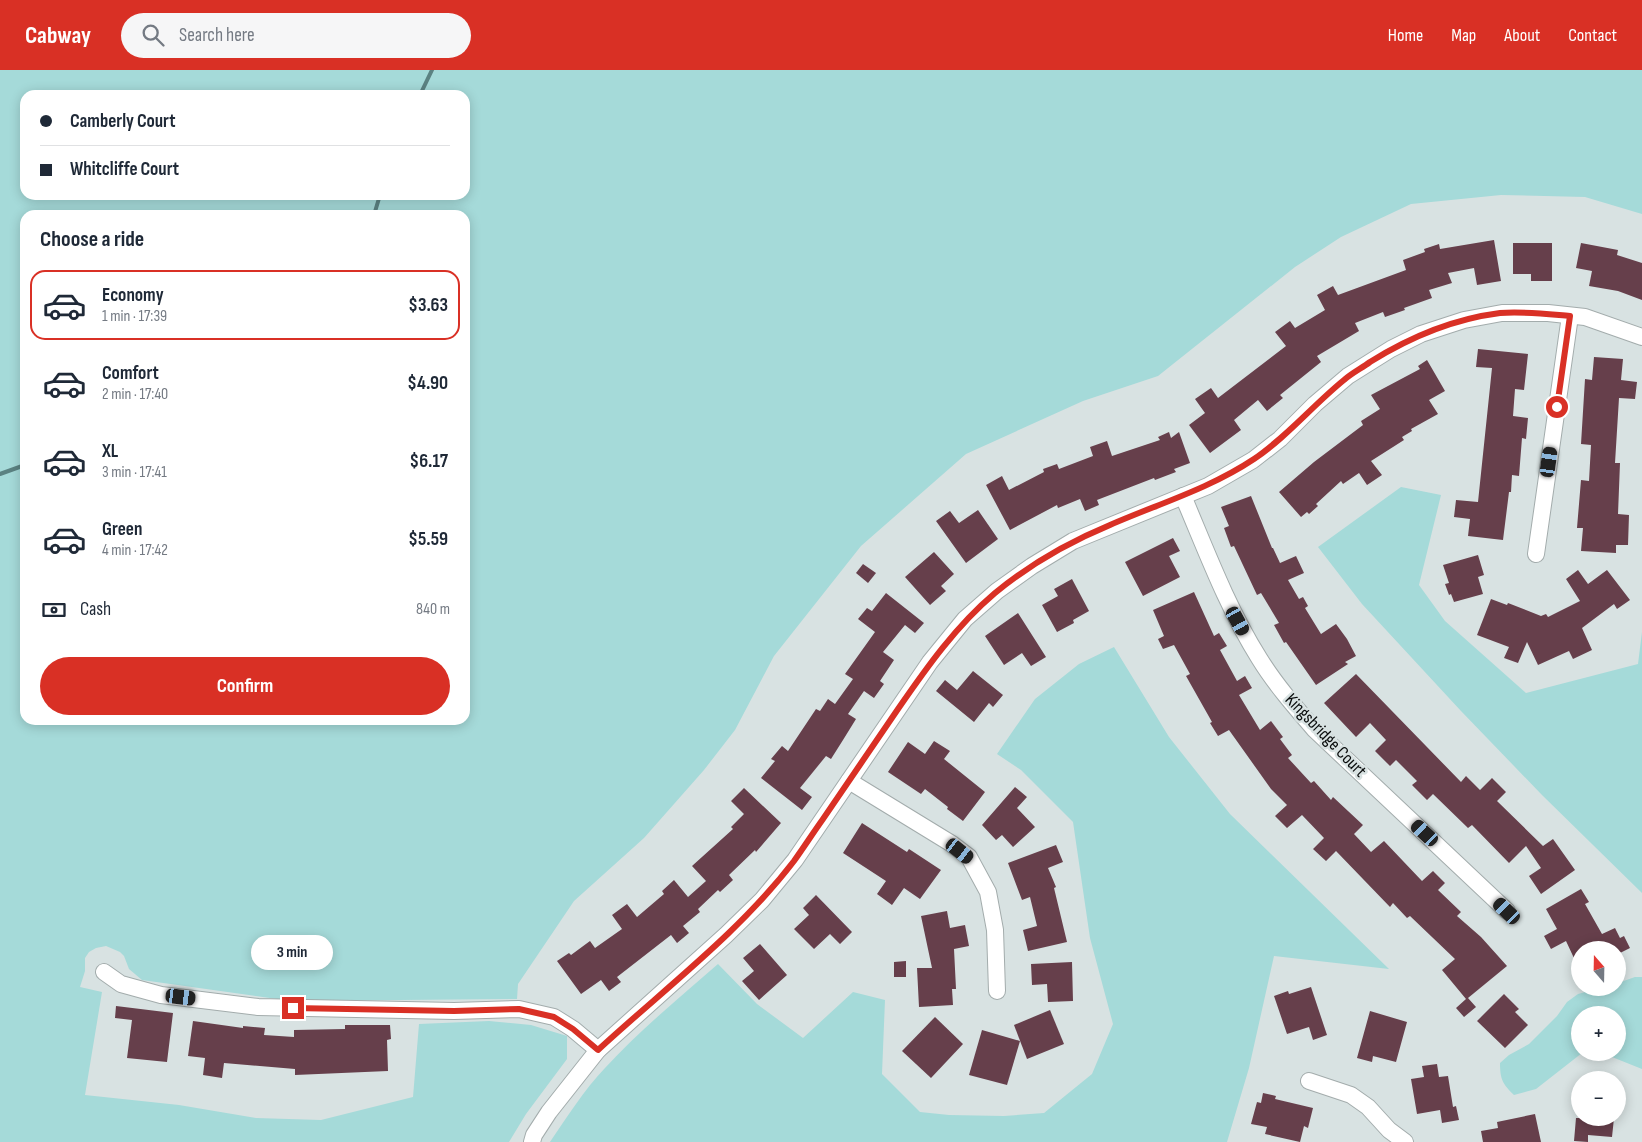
<!DOCTYPE html>
<html lang="en">
<head>
<meta charset="utf-8">
<style>
	:root { --surface:#fff; --page:#f6f6f7; --text:#1f2937; --muted:#747a83; --line:#e0e1e3; --accent:#d93025 }
	body { margin:0; font-family:"Sofia Sans Condensed",sans-serif; background:var(--page); color:var(--text); height:100vh; display:flex; flex-direction:column; font-size:19px; white-space:nowrap }
	* { box-sizing:border-box; margin:0 }
	p { font-size:16px; color:var(--muted) }
	.icon { flex:none; width:28px; height:28px; fill:none; stroke:currentColor; stroke-width:2; stroke-linecap:round; stroke-linejoin:round }
	.map { position:relative; flex:1; overflow:hidden }
	.sheet { position:absolute; left:20px; top:140px; width:450px; height:515px; display:flex; flex-direction:column; background:var(--surface); border-radius:15px; box-shadow:0 2px 12px #0003 }
	.sheet>* { flex:none }
	.banner { position:absolute; left:20px; top:20px; width:450px; height:110px; border-radius:15px; box-shadow:0 2px 12px #0003; display:grid; align-content:center; height:110px; padding:0 20px; background:var(--surface) }
	.needle { width:32px; rotate:340deg }
	.fabs { position:absolute; left:1571px; top:871px; display:grid; gap:10px }
	.fabs a { display:grid; place-items:center; width:55px; height:55px; border-radius:50%; background:var(--surface); box-shadow:0 2px 12px #0003; font-size:25px }
	.end { position:absolute; width:22px; height:22px; margin:-11px; border:6px solid #d93025; background:#fff; box-shadow:0 0 0 2px #fff }
	.from { border-radius:50% }
	.bubble { position:absolute; height:35px; border-radius:18px; background:var(--surface); box-shadow:0 2px 12px #0003; font-size:16px; font-weight:700; line-height:35px; text-align:center }
	.car { position:absolute; width:15px; height:30px; margin:-15px -8px; border-radius:6px; box-shadow:0 0 4px 1px #0007; background:linear-gradient(#222 24%,#8ab4d8 0 40%,#222 0 76%,#8ab4d8 0 86%,#222 0) }
	.banner b { display:flex; align-items:center; gap:18px; height:48px; font-size:19px }
	.banner b+b { border-top:1px solid var(--line) }
	.banner i { width:12px; height:12px; background:var(--text) }
	ul { padding:0; list-style:none }
	li { display:flex; align-items:center; gap:15px; height:70px; margin:0 10px 8px; padding:0 10px; border:2px solid transparent; border-radius:15px }
	li div { flex:1 }
	li b { display:block; font-size:19px }
	li em { font-style:normal; font-weight:700 }
	li.selected { border-color:var(--accent) }
	li>.icon { width:45px; height:45px; stroke-width:1.5 }
	h2 { padding:0 20px; font-size:22px; line-height:60px }
	.pay { display:flex; align-items:center; gap:12px; height:55px; padding:0 20px; font-size:19px }
	.pay p { margin-inline-start:auto }
	.button { display:flex; gap:10px; margin-top:auto; padding:10px 20px }
	.button a { flex:1; height:58px; border-radius:30px; background:var(--accent); color:#fff; font-size:20px; font-weight:700; line-height:58px; text-align:center }
	header { display:flex; align-items:center; gap:30px; box-sizing:border-box; height:70px; padding:0 25px; background:var(--accent); color:#fff }
	header strong { font-size:24px }
	nav { display:flex; gap:28px; margin-inline-start:auto; font-size:18px }
	.search { width:350px; height:45px; background:var(--page); display:flex; align-items:center; gap:12px; box-sizing:border-box; padding:0 18px; border-radius:28px; color:var(--muted); font-size:19px }
	.map>svg:first-child { display:block }
</style>
</head>
<body>
<header>
<strong>Cabway</strong>
<div class="search"><svg class="icon" aria-label="search" viewBox="0 0 24 24"><circle cx="10" cy="10" r="6"/><path d="M15 15l6 6"/></svg>Search here</div>
<nav><a>Home</a><a>Map</a><a>About</a><a>Contact</a></nav>
</header>
<div class="map">
<svg width="1642" height="1072" viewBox="0 0 1642 1072">
	<rect width="100%" height="100%" fill="#d8e2e2"/>
	<g fill="#a5dad9" fill-rule="evenodd">
		<path d="M0,0H1642V144L1585,127L1501,125L1411,134L1341,167L1295,197L1158,306L1083,331L966,384L861,476L774,586L735,660L704,700L644,768L574,831L518,914L517,929L291,931L142,910L129,899L124,886L120,882L106,876L96,878L89,882L85,888V901L80,917L102,922L85,1025L179,1035L256,1048L321,1050L413,1027L419,954L489,951L531,955L567,966V989L526,1044L509,1072H0ZM25,25H465V125H25ZM25,145H465V650H25Z"/>
		<path d="M1401,417L1441,425L1419,515L1445,551L1526,623L1638,594L1642,562V823L1542,725L1461,641L1362,534L1318,477Z"/>
		<path d="M1114,577L1169,667L1230,744L1389,899L1274,886L1249,998L1227,1072H550C567,1047 584,1020 605,998C640,960 679,928 718,894L757,934L803,968L853,922L885,930L882,1004L920,1042L949,1045L1004,1046L1044,1043L1092,1004L1113,954L1090,868L1073,752L1021,700L997,684L1035,629L1079,594Z"/>
		<path d="M1635,907H1642V999L1602,983L1618,982V945H1580V982L1582,983L1536,1019L1514,1025C1503,1014 1500,1010 1500,993L1509,985L1529,974L1557,946L1567,932L1578,924L1600,918H1618V913Z"/>
	</g>
	<g fill="none" stroke-linecap="round" stroke-linejoin="round">
		<g stroke="#5b8282" stroke-width="4">
			<path d="M420,25L432,0"/>
			<path d="M374,145L380,125"/>
			<path d="M0,404L25,395"/>
		</g>
	</g>
	<g fill="#663f4b">
		<path d="M1494,170L1501,211L1477,215L1474,198L1448,203L1452,213L1429,220L1432,228L1404,238L1405,240L1385,247L1383,242L1355,253L1359,261L1317,286L1321,292L1280,325L1283,328L1267,341L1258,330L1234,350L1241,360L1210,383L1189,355L1205,343L1195,329L1211,318L1218,328L1286,276L1275,262L1290,251L1295,258L1325,240L1317,225L1333,216L1338,225L1406,200L1403,190L1425,182L1424,179L1439,174L1440,179Z"/>
		<path d="M1513,173H1552V211H1531V204H1513Z"/>
		<path d="M1581,173L1618,180L1617,185L1642,193V230L1618,221L1589,216L1592,201L1576,198Z"/>
		<path d="M1478,279L1528,284L1524,320L1515,319L1513,346L1528,348L1526,369L1522,368L1519,406L1512,405L1511,422H1509L1503,470L1468,466L1470,449L1454,447L1456,430L1478,432L1492,298L1476,297Z"/>
		<path d="M1594,287L1623,289L1621,310L1637,312L1635,329L1619,328L1615,393H1620L1618,444L1629,445L1628,475H1616V483L1581,481L1583,458H1577L1581,410L1589,411L1591,375L1581,374L1585,309L1592,310Z"/>
		<path d="M1427,290L1445,321L1429,330L1438,344L1411,359L1412,361L1402,367L1404,370L1371,391L1382,405L1367,415L1359,403L1343,414L1341,411L1316,434L1318,436L1309,444L1307,442L1301,447L1279,422L1314,392L1363,355L1361,351L1380,339L1371,325L1420,299L1418,296Z"/>
		<path d="M1169,362L1171,368L1179,362L1190,393L1174,399L1176,402L1155,410L1154,408L1097,430L1099,435L1085,441L1080,429L1058,438L1057,435L1010,460L986,415L1002,406L1009,420L1044,402L1043,399L1057,394L1059,399L1093,386L1090,377L1107,371L1112,386L1160,370L1158,367Z"/>
		<path d="M1251,426L1272,478H1273L1280,493L1296,486L1304,503L1288,510L1299,529L1303,527L1308,536L1305,538L1321,564L1336,554L1347,569L1356,586L1345,592L1348,594L1316,615L1286,572L1284,573L1274,555L1279,553L1261,523L1257,525L1234,476L1231,477L1224,458L1229,456L1221,437Z"/>
		<path d="M978,440L998,469L966,493L936,451L950,441L959,453Z"/>
		<path d="M1173,468L1180,481L1169,486L1180,507L1143,526L1125,492Z"/>
		<path d="M934,482L954,504L941,516L946,521L930,535L905,507Z"/>
		<path d="M1478,485L1484,505L1478,507L1483,524L1454,532L1451,524L1449,525L1445,514L1449,513L1443,495Z"/>
		<path d="M863,494L876,503L868,513L856,503Z"/>
		<path d="M1578,500L1588,514L1607,500L1630,530L1617,539L1614,534L1582,558L1592,580L1573,589L1569,581L1538,595L1527,572L1518,593L1504,588L1509,577L1477,565L1491,529L1507,535L1508,533L1541,546L1546,544L1548,547L1580,531L1566,509Z"/>
		<path d="M1072,509L1089,541L1073,550L1074,553L1057,562L1042,535L1058,526L1054,519Z"/>
		<path d="M1194,522L1214,566L1219,563L1227,576L1220,580L1237,611L1245,606L1252,618L1239,625L1260,660L1271,651L1283,667L1280,669L1292,685L1288,688L1311,713L1314,711L1331,730L1333,727L1363,755L1354,764L1371,782L1384,771L1422,811L1433,801L1445,813L1438,820L1461,842L1457,846L1481,867L1507,896L1468,928L1476,937L1464,947L1456,938L1466,929L1442,900L1455,889L1410,846L1407,848L1393,833L1390,837L1336,781L1326,791L1313,779L1324,768L1302,745L1287,758L1275,746L1287,735L1271,719L1229,660L1218,666L1210,653L1212,652L1186,606L1190,604L1174,575L1163,579L1158,569L1164,566L1153,540Z"/>
		<path d="M886,523L924,553L915,563L905,555L883,582L894,590L880,611L884,614L874,628L864,621L848,644L856,649L843,670L831,689L826,686L800,718L812,727L802,740L761,708L775,691L771,689L782,676L788,681L816,639L820,641L828,629L835,634L853,609L845,604L875,562L858,549L867,538L872,541Z"/>
		<path d="M1018,543L1046,587L1031,596L1022,583L1004,595L985,566Z"/>
		<path d="M973,601L1003,625L993,637L989,633L974,652L936,621L945,610L957,620Z"/>
		<path d="M1356,604L1461,712L1466,706L1480,720L1492,708L1506,722L1497,731L1543,776L1553,769L1575,800L1541,824L1529,806L1541,798L1526,776L1509,793L1472,755L1468,758L1433,724L1427,730L1412,715L1417,711L1396,690L1390,696L1375,681L1386,670L1370,653L1356,667L1324,633Z"/>
		<path d="M934,671L950,681L944,689L985,722L963,751L947,739L948,737L925,719L921,724L888,702L908,672L925,684Z"/>
		<path d="M1015,717L1027,727L1017,738L1035,757L1013,777L1002,765L996,770L982,755Z"/>
		<path d="M744,718L781,753L756,782L755,780L729,805L733,810L720,822L718,820L698,839L700,842L683,856L689,863L677,873L671,865L617,907L621,912L609,921L601,910L581,924L557,891L569,883L571,885L590,871L595,878L622,859L612,845L627,834L637,847L664,824L662,821L674,810L688,827L706,811L692,796L733,759L731,757L744,744L731,731Z"/>
		<path d="M862,753L907,782L909,779L941,800L920,829L904,818L892,835L877,824L886,811L843,783Z"/>
		<path d="M1056,775L1063,792L1048,798L1056,817L1054,818L1067,872L1028,881L1023,860L1037,856L1030,827L1022,830L1008,793Z"/>
		<path d="M1581,819L1589,832L1585,834L1602,864L1615,858L1620,868L1624,866L1630,878L1618,884V880H1580V901L1566,871L1551,879L1544,866L1557,859L1546,839Z"/>
		<path d="M816,825L852,862L840,874L830,864L814,879L794,859L809,845L803,838Z"/>
		<path d="M947,841L950,858L965,855L969,876L954,879L956,919H952L953,935L919,937L917,898H932L921,846Z"/>
		<path d="M760,874L787,905L759,930L742,911L754,901L743,888Z"/>
		<path d="M906,891V907H894V892Z"/>
		<path d="M1072,892L1073,931L1048,932L1047,914L1032,915L1031,894Z"/>
		<path d="M1311,917L1327,965L1313,970L1309,957L1287,964L1274,926L1288,921L1289,924Z"/>
		<path d="M1504,924L1519,939L1515,942L1528,955L1505,978L1477,951Z"/>
		<path d="M116,936L173,943L167,992L127,988L132,950L115,948Z"/>
		<path d="M1050,940L1064,974L1027,989L1014,955Z"/>
		<path d="M1370,941L1407,952L1396,992L1373,986L1372,992L1357,988Z"/>
		<path d="M935,947L963,974L931,1008L902,981Z"/>
		<path d="M193,951L243,958V956L265,958L264,965L294,967V960L345,959V955H390L391,969L387,970L388,1001L295,1005V999L224,993L222,1008L203,1005L205,988L188,986Z"/>
		<path d="M982,960L1020,971L1007,1015L969,1005Z"/>
		<path d="M1437,994L1439,1007L1448,1006L1453,1037L1456,1036L1459,1050L1442,1053L1440,1040L1417,1044L1411,1009L1424,1007L1422,996Z"/>
		<path d="M1263,1023L1276,1026L1275,1029L1313,1038L1308,1058L1304,1056L1300,1072L1265,1064L1267,1057L1251,1054L1257,1032L1261,1033Z"/>
		<path d="M1535,1044L1541,1072H1483L1481,1061L1498,1058L1497,1052Z"/>
		<path d="M1576,1048H1614L1612,1067L1588,1065V1072L1574,1071Z"/>
	</g>
	<g fill="none" stroke-linecap="round" stroke-linejoin="round">
		<defs>
			<g id="minor">
				<path d="M1183,426C1206,480 1227,537 1259,588C1275,614 1295,637 1315,660L1507,841"/>
				<path d="M1536,484L1570,246"/>
				<path d="M849,711L952,774L969,787L988,822L995,860L997,921"/>
				<path d="M104,902L121,914L161,925L258,937L454,941L519,939L554,947L573,959L598,980"/>
				<path d="M1309,1011L1351,1025L1368,1037L1389,1060L1405,1072"/>
				<path d="M532,1072L534,1065L549,1042L598,980L726,865L762,830L795,790L930,592L965,549L997,521L1032,496L1073,471L1208,416L1253,390L1280,369L1315,334L1348,306L1391,279L1421,264L1464,250L1502,243H1548L1585,247L1642,267"/>
			</g>
		</defs>
		<use href="#minor" stroke="#a3acac" stroke-width="18"/>
		<use href="#minor" stroke="#fff" stroke-width="16"/>
	</g>
	<g fill="none" stroke-linecap="round" stroke-linejoin="round">
		<path stroke="#d93025" stroke-width="6" d="M293,938L454,941L519,939L554,947L573,959L598,980C664,919 739,863 794,791C804,777 813,763 823,749C848,712 873,676 898,639C927,597 956,556 995,523C1029,495 1069,472 1110,455C1158,434 1209,419 1254,389C1287,367 1313,335 1344,310C1352,303 1362,298 1370,292C1410,267 1453,249 1500,243C1523,241 1547,244 1570,246L1557,337"/>
	</g>
	<g text-anchor="middle" stroke-width="5" stroke-linejoin="round" paint-order="stroke">
		<g font-size="18" fill="#090c0c" stroke="#d8e2e2">
			<text transform="translate(1326 665) rotate(46)" y="6">Kingsbridge Court</text>
		</g>
	</g>
</svg>
<div class="fabs">
<a><svg class="needle" viewBox="-14 -14 28 28"><path d="M0-13l5 13h-10z" fill="#e53935"/><path d="M0 13l5-13h-10z" fill="#747a83"/></svg></a>
<a>+</a>
<a>−</a>
</div>
<i class="end from" style="left:1557px;top:337px"></i>
<i class="end" style="left:293px;top:938px"></i>
<div class="bubble" style="left:251px;top:865px;width:82px">3 min</div>
<i class="car" style="left:1549px;top:392px;rotate:8deg"></i>
<i class="car" style="left:1238px;top:551px;rotate:151deg"></i>
<i class="car" style="left:1425px;top:763px;rotate:313deg"></i>
<i class="car" style="left:960px;top:781px;rotate:128deg"></i>
<i class="car" style="left:1507px;top:841px;rotate:314deg"></i>
<i class="car" style="left:181px;top:927px;rotate:97deg"></i>
<div class="banner">
<b><i class="from"></i>Camberly Court</b>
<b><i></i>Whitcliffe Court</b>
</div>
<section class="sheet">
<h2>Choose a ride</h2>
<ul>
<li class="selected"><svg class="icon" aria-label="car" viewBox="0 0 24 24"><path d="M5 17H2v-5l4-1 3-4h7l3 4 3 1v5h-3M9 17h6M6 11h13"/><circle cx="7" cy="17" r="2"/><circle cx="17" cy="17" r="2"/></svg><div><b>Economy</b><p>1 min · 17:39</p></div><em>$3.63</em></li>
<li><svg class="icon" aria-label="car" viewBox="0 0 24 24"><path d="M5 17H2v-5l4-1 3-4h7l3 4 3 1v5h-3M9 17h6M6 11h13"/><circle cx="7" cy="17" r="2"/><circle cx="17" cy="17" r="2"/></svg><div><b>Comfort</b><p>2 min · 17:40</p></div><em>$4.90</em></li>
<li><svg class="icon" aria-label="car" viewBox="0 0 24 24"><path d="M5 17H2v-5l4-1 3-4h7l3 4 3 1v5h-3M9 17h6M6 11h13"/><circle cx="7" cy="17" r="2"/><circle cx="17" cy="17" r="2"/></svg><div><b>XL</b><p>3 min · 17:41</p></div><em>$6.17</em></li>
<li><svg class="icon" aria-label="car" viewBox="0 0 24 24"><path d="M5 17H2v-5l4-1 3-4h7l3 4 3 1v5h-3M9 17h6M6 11h13"/><circle cx="7" cy="17" r="2"/><circle cx="17" cy="17" r="2"/></svg><div><b>Green</b><p>4 min · 17:42</p></div><em>$5.59</em></li>
</ul>
<div class="pay"><svg class="icon" aria-label="cash" viewBox="0 0 24 24"><path d="M3 7h18v10H3z"/><circle cx="12" cy="12" r="2"/></svg>Cash<p>840 m</p></div>
<div class="button"><a>Confirm</a></div>
</section>
</div>
</body>
</html>
